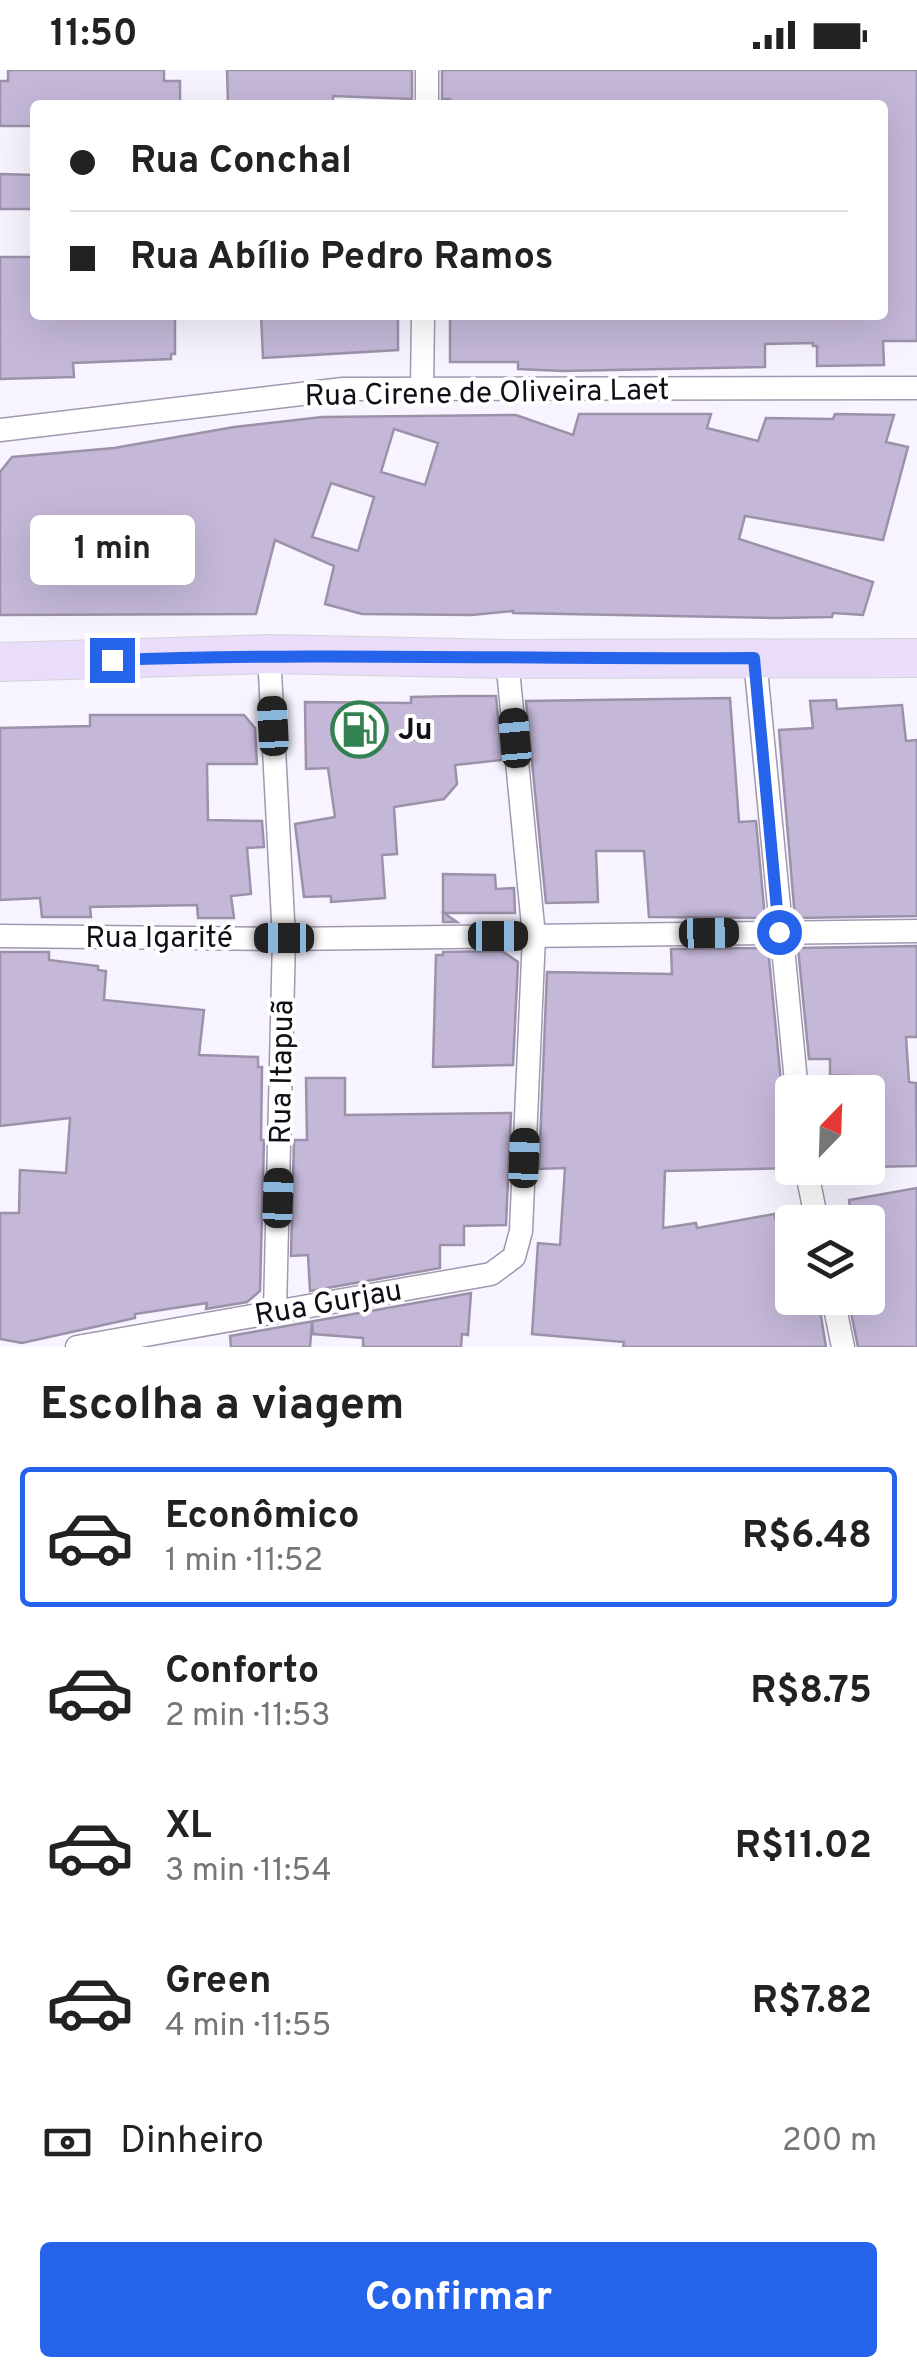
<!DOCTYPE html>
<html lang="pt">
<head>
<meta charset="utf-8">
<style>
	:root { --surface:#fff; --page:#f2f2f2; --text:#222; --muted:#767676; --line:#e0e0e0; --accent:#2563eb }
	body { margin:0; font-family:Overpass,sans-serif; background:var(--page); color:var(--text); height:100vh; display:flex; flex-direction:column; font-size:38px; white-space:nowrap }
	* { box-sizing:border-box; margin:0 }
	p { font-size:32px; color:var(--muted) }
	.icon { flex:none; width:55px; height:55px; fill:none; stroke:currentColor; stroke-width:2; stroke-linecap:round; stroke-linejoin:round }
	.map { position:relative; height:1277px; overflow:hidden }
	.drawer { display:flex; flex-direction:column; background:var(--surface); flex:1 }
	.drawer>* { flex:none }
	.hud { position:absolute; left:30px; top:30px; width:858px; height:220px; border-radius:10px; box-shadow:0 10px 40px #0002; display:grid; align-content:center; height:220px; padding:0 40px; background:var(--surface) }
	.needle { width:65px; rotate:23deg }
	.tools { position:absolute; left:775px; top:1005px; display:grid; gap:20px }
	.tools a { display:grid; place-items:center; width:110px; height:110px; border-radius:10px; background:var(--surface); box-shadow:0 10px 40px #0002; font-size:50px }
	.end { position:absolute; width:45px; height:45px; margin:-22px; border:12px solid #2563eb; background:#fff; box-shadow:0 0 0 5px #fff }
	.from { border-radius:50% }
	.bubble { position:absolute; height:70px; border-radius:10px; background:var(--surface); box-shadow:0 10px 40px #0002; font-size:32px; font-weight:700; line-height:70px; text-align:center }
	.car { position:absolute; width:30px; height:60px; margin:-30px -15px; border-radius:12px; box-shadow:0 0 8px 2px #0007; background:linear-gradient(#222 24%,#8ab4d8 0 40%,#222 0 76%,#8ab4d8 0 86%,#222 0) }
	.hud b { display:flex; align-items:center; gap:35px; height:95px; font-size:38px }
	.hud b+b { border-top:2px solid var(--line) }
	.hud i { width:25px; height:25px; background:var(--text) }
	ul { padding:0; list-style:none }
	li { display:flex; align-items:center; gap:30px; height:140px; margin:0 20px 15px; padding:0 20px; border:5px solid transparent; border-radius:10px }
	li div { flex:1 }
	li b { display:block; font-size:38px }
	li em { font-style:normal; font-weight:700 }
	li.current { border-color:var(--accent) }
	li>.icon { width:90px; height:90px; stroke-width:1.5 }
	h2 { padding:0 40px; font-size:45px; line-height:120px }
	.pay { display:flex; align-items:center; gap:25px; height:110px; padding:0 40px; font-size:38px }
	.pay p { margin-inline-start:auto }
	.cta { display:flex; gap:20px; margin-top:auto; padding:20px 40px }
	.cta a { flex:1; height:115px; border-radius:10px; background:var(--accent); color:#fff; font-size:40px; font-weight:700; line-height:115px; text-align:center }
	.status { display:flex; justify-content:space-between; align-items:center; height:70px; padding:0 50px; background:var(--surface); direction:ltr }
	.status svg { height:28px; fill:currentColor }
	.map>svg:first-child { display:block }
</style>
</head>
<body>
<div class="status"><b>11:50</b><svg viewBox="0 0 49 12"><path d="M0 12V9h3v3zM5 12V6h3v6zM10 12V3h3v9zM15 12V0h3v12zM26 1h20v11H26zM47 4h2v5h-2z"/></svg></div>
<div class="map">
<svg width="917" height="1277" viewBox="0 0 917 1277">
	<rect width="100%" height="100%" fill="#f8f4ff"/>
	<g fill="#c4b7d8" stroke="#9b92a9" stroke-width="2.5" fill-rule="evenodd">
		<path d="M8,0H164V11H180V35H35V56H0V11H8Z"/>
		<path d="M227,0H412V29L333,26V35H228Z"/>
		<path d="M442,0H917V271H883L884,295L817,296V276H813V273L765,274V297L563,301L518,299V292H450V245H882V35H450V29H442Z"/>
		<path d="M0,104L35,105V139H0Z"/>
		<path d="M0,187H35V245H175V284H171V289L73,293L74,307L0,309Z"/>
		<path d="M261,245H398V280L263,288Z"/>
		<path d="M579,344H711L707,358L758,371L766,348L833,349L835,344L894,345L886,372L908,377L883,470L745,446L739,469L873,512L863,545L833,543L832,547L776,548L513,543V541L472,545L362,544L325,534L334,496L275,470L256,544L0,545V402L12,387L114,378L234,357L322,347L516,345L573,365ZM394,359L438,373L425,415L381,402ZM331,413L374,427L358,481L312,467Z"/>
		<path d="M458,626H496L502,690L455,695L457,714L444,729L394,737L397,784L382,785L385,828L331,832V826L304,827L295,754L335,747L328,698L306,699L305,632L411,633V627Z"/>
		<path d="M730,628L739,752L756,751L765,848L649,847L644,781H596L598,832L546,833L526,631Z"/>
		<path d="M836,630L837,639L902,635L906,671L917,670V846L795,848L779,660L813,658L810,631Z"/>
		<path d="M90,645H244L255,658L257,694H207L208,750L262,751L264,777L247,778L251,824L231,826L234,848H198L197,835L90,837L91,847H42L40,828L0,830V658L90,656Z"/>
		<path d="M443,804L495,805L496,819L514,818L515,843H444L457,852H443Z"/>
		<path d="M917,876V967H906L909,1012L916,1013L917,1096L868,1097V1022H852V1006L830,1005V989H809L798,878Z"/>
		<path d="M768,878L782,1022H779L778,1068H789L791,1098L665,1101L663,1158L696,1153L697,1158L774,1144L792,1206V1228H818L826,1277H623L624,1272L532,1264L538,1173L560,1175L565,1098L539,1099L547,902L672,904L671,879Z"/>
		<path d="M502,881L518,892L513,995L433,997L436,885H443V882Z"/>
		<path d="M0,882H49V890L98,896V900L106,901L104,930L204,940L199,985L258,987V997H262L261,1070H264L260,1221L247,1232L206,1239L207,1233L135,1244V1248L22,1273L0,1269V1143H19L20,1100L66,1103L70,1048L0,1056Z"/>
		<path d="M306,1008H345V1045L511,1043L506,1155L464,1156V1175H440V1198L310,1221L308,1185L291,1186L294,1070H307Z"/>
		<path d="M917,1118V1277H858L848,1228H868V1152H852L849,1130Z"/>
		<path d="M471,1223L468,1265L462,1264L461,1277H363V1268L313,1264L312,1252L310,1277H231L230,1266Z"/>
	</g>
	<g fill="none" stroke-linecap="round" stroke-linejoin="round">
		<defs>
			<g id="street">
				<path d="M427,35V0"/>
				<path d="M422,319L423,245"/>
				<path d="M0,360L343,319L917,318"/>
				<path d="M269,584L284,869L275,1240"/>
				<path d="M755,589L797,1022"/>
				<path d="M0,866L284,869L917,861"/>
				<path d="M806,1098L817,1152"/>
				<path d="M833,1228L843,1277"/>
				<path d="M77,1277L491,1204L514,1187L521,1161L534,866L507,589"/>
			</g>
			<path id="primary" d="M0,592L269,584L507,589L917,588"/>
		</defs>
		<use href="#street" stroke="#a198b0" stroke-width="25"/>
		<use href="#primary" stroke="#d4d4d5" stroke-width="40"/>
		<use href="#street" stroke="#fff" stroke-width="22"/>
		<use href="#primary" stroke="#e9ddfb" stroke-width="38"/>
	</g>
	<g fill="none" stroke-linecap="round" stroke-linejoin="round">
		<path stroke="#2563eb" stroke-width="12" d="M112,590C326,582 540,590 754,588L779,862"/>
	</g>
	<defs>
		<symbol id="fuel-ring" viewBox="-11 -11 22 22"><circle r="9.5" fill="#fff" stroke="#338050" stroke-width="1.5"/><path d="M-5.5-6h7V0h2V4h1.3V-2.5L3-4.5l.8-.8L6-3V5H2.5V1h-1V6h-7ZM-4.2-4.7v3.2H.2V-4.7Z" fill="#338050"/></symbol>
	</defs>
	<g fill-rule="evenodd">
		<use href="#fuel-ring" x="328" y="628" width="63" height="63"/>
	</g>
	<g text-anchor="middle" stroke-width="8" stroke-linejoin="round" paint-order="stroke">
		<g font-size="30" fill="#120e17" stroke="#fff">
			<text transform="translate(487 322) rotate(-1)" y="10">Rua Cirene de Oliveira Laet</text>
			<text x="159" y="877">Rua Igarité</text>
			<text transform="translate(281 1002) rotate(-89)" y="10">Rua Itapuã</text>
			<text transform="translate(328 1232) rotate(-10)" y="10">Rua Gurjau</text>
		</g>
		<g font-size="30" font-weight="bold" fill="#120e17" stroke="#fff" text-anchor="start">
			<text x="398" y="669">Ju</text>
		</g>
	</g>
</svg>
<div class="tools">
<a><svg class="needle" viewBox="-14 -14 28 28"><path d="M0-13l5 13h-10z" fill="#e53935"/><path d="M0 13l5-13h-10z" fill="#767676"/></svg></a>
<a><svg class="icon" aria-label="layers" viewBox="0 0 24 24"><path d="M12 4l9 5-9 5-9-5zM3 14l9 5 9-5"/></svg></a>
</div>
<i class="end from" style="left:779px;top:862px"></i>
<i class="end" style="left:112px;top:590px"></i>
<div class="bubble" style="left:30px;top:445px;width:165px">1 min</div>
<i class="car" style="left:273px;top:656px;rotate:357deg"></i>
<i class="car" style="left:515px;top:668px;rotate:355deg"></i>
<i class="car" style="left:709px;top:863px;rotate:89deg"></i>
<i class="car" style="left:498px;top:866px;rotate:90deg"></i>
<i class="car" style="left:284px;top:868px;rotate:270deg"></i>
<i class="car" style="left:524px;top:1088px;rotate:2deg"></i>
<i class="car" style="left:278px;top:1128px;rotate:2deg"></i>
<div class="hud">
<b><i class="from"></i>Rua Conchal</b>
<b><i></i>Rua Abílio Pedro Ramos</b>
</div>
</div>
<section class="drawer">
<h2>Escolha a viagem</h2>
<ul>
<li class="current"><svg class="icon" aria-label="car" viewBox="0 0 24 24"><path d="M5 17H2v-5l4-1 3-4h7l3 4 3 1v5h-3M9 17h6M6 11h13"/><circle cx="7" cy="17" r="2"/><circle cx="17" cy="17" r="2"/></svg><div><b>Econômico</b><p>1 min · 11:52</p></div><em>R$6.48</em></li>
<li><svg class="icon" aria-label="car" viewBox="0 0 24 24"><path d="M5 17H2v-5l4-1 3-4h7l3 4 3 1v5h-3M9 17h6M6 11h13"/><circle cx="7" cy="17" r="2"/><circle cx="17" cy="17" r="2"/></svg><div><b>Conforto</b><p>2 min · 11:53</p></div><em>R$8.75</em></li>
<li><svg class="icon" aria-label="car" viewBox="0 0 24 24"><path d="M5 17H2v-5l4-1 3-4h7l3 4 3 1v5h-3M9 17h6M6 11h13"/><circle cx="7" cy="17" r="2"/><circle cx="17" cy="17" r="2"/></svg><div><b>XL</b><p>3 min · 11:54</p></div><em>R$11.02</em></li>
<li><svg class="icon" aria-label="car" viewBox="0 0 24 24"><path d="M5 17H2v-5l4-1 3-4h7l3 4 3 1v5h-3M9 17h6M6 11h13"/><circle cx="7" cy="17" r="2"/><circle cx="17" cy="17" r="2"/></svg><div><b>Green</b><p>4 min · 11:55</p></div><em>R$7.82</em></li>
</ul>
<div class="pay"><svg class="icon" aria-label="cash" viewBox="0 0 24 24"><path d="M3 7h18v10H3z"/><circle cx="12" cy="12" r="2"/></svg>Dinheiro<p>200 m</p></div>
<div class="cta"><a>Confirmar</a></div>
</section>
</body>
</html>
